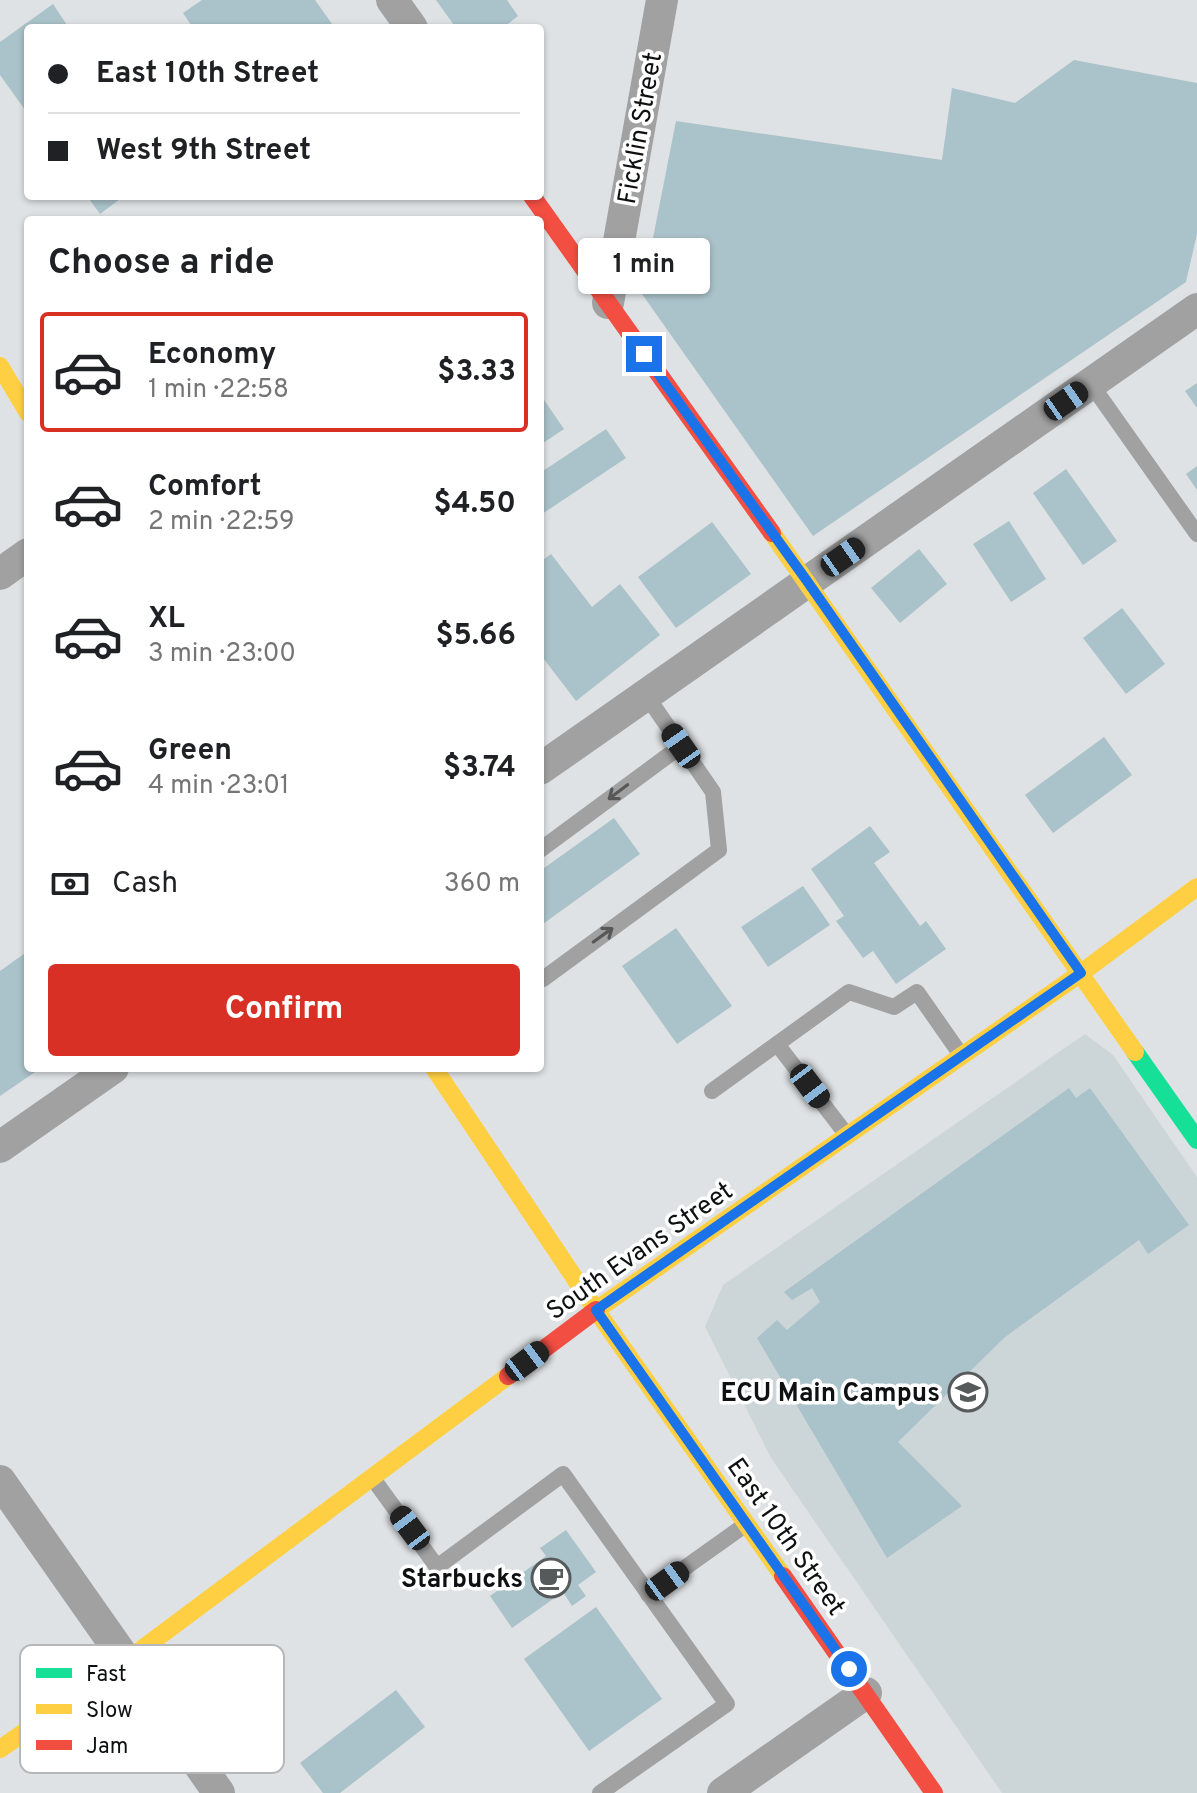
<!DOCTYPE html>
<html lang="en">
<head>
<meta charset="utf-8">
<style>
	:root { --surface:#fff; --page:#f6f6f6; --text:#202124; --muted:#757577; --line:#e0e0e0; --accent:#d93025 }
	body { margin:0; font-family:Overpass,sans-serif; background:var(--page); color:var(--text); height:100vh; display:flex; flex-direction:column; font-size:30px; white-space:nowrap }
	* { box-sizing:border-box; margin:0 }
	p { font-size:26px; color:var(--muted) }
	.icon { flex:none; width:44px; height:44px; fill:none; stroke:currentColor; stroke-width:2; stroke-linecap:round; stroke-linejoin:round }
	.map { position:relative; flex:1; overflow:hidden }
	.drawer { position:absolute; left:24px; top:216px; width:520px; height:856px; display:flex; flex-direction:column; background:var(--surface); border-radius:8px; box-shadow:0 2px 6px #0004 }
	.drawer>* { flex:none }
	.guide { position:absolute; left:24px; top:24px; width:520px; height:176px; border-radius:8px; box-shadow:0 2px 6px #0004; display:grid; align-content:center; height:176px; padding:0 24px; background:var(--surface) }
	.end { position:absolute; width:36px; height:36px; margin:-18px; border:10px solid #1a73e8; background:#fff; box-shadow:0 0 0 4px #fff }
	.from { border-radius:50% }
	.bubble { position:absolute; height:56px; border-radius:8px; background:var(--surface); box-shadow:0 2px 6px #0004; font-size:26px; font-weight:700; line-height:56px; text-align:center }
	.car { position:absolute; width:24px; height:48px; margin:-24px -12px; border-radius:10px; box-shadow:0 0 6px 2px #0007; background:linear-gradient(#222 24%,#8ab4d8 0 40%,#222 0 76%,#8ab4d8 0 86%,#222 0) }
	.guide b { display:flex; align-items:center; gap:28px; height:76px; font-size:30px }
	.guide b+b { border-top:2px solid var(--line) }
	.guide i { width:20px; height:20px; background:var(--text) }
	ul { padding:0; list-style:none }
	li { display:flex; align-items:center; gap:24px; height:120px; margin:0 16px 12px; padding:0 8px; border:4px solid transparent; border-radius:8px }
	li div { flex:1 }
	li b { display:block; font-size:30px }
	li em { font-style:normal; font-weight:700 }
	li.selected { border-color:var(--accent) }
	li>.icon { width:72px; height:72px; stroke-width:1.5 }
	h2 { padding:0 24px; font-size:36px; line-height:96px }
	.pay { display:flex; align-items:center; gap:20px; height:88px; padding:0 24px; font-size:30px }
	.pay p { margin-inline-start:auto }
	.action { display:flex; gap:16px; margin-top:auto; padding:16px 24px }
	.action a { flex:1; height:92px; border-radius:8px; background:var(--accent); color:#fff; font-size:32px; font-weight:700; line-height:92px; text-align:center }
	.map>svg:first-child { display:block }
</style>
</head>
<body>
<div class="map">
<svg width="1197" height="1793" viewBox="0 0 1197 1793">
	<rect width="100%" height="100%" fill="#dfe2e4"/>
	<path fill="#ccd6d9" d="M1085,1034L1113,1055L1197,1177V1793H1002L771,1458L705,1327L723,1285Z"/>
	<g fill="#aac2c9">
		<path d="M202,0H315L335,28H193L183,13Z"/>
		<path d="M436,0H507L518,16L503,28H456Z"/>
		<path d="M53,4L69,28H28V114L0,75V42Z"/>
		<path d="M1074,60L1197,83V234L1186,282L813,536L642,294L676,121L942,160L952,88L1015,103Z"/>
		<path d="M87,196H124L100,214Z"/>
		<path d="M1197,383V408L1185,391Z"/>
		<path d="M540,394L564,429L540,445Z"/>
		<path d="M606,429L626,458L542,514L540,511V473Z"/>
		<path d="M1197,466V490L1186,474Z"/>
		<path d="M1066,469L1117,541L1083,565L1033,493Z"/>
		<path d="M1009,521L1046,579L1011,602L973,544Z"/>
		<path d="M712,522L751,574L676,628L638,577Z"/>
		<path d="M919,549L947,584L900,623L871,588Z"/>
		<path d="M551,554L592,607L620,584L660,635L576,701L540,654V562Z"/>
		<path d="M1122,608L1165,664L1126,694L1083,638Z"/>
		<path d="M1104,737L1132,775L1053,833L1025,795Z"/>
		<path d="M614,818L640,854L540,926V871Z"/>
		<path d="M870,826L890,852L874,863L920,926L926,921L946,949L896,984L873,951L863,958L836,921L844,916L811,869Z"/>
		<path d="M803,886L830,925L768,967L741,927Z"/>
		<path d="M676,928L732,1006L677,1044L622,966Z"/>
		<path d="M28,951V1068H41L0,1096V971Z"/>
		<path d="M1069,1088L1076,1098L1090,1088L1189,1225L1148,1254L1139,1240L1005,1337L898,1442L962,1506L887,1558L757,1338L777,1320L787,1330L820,1302L812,1288L792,1300L784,1292Z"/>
		<path d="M566,1530L596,1572L578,1585L586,1596L572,1606L563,1592L512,1628L490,1596L546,1556L540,1548Z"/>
		<path d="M596,1607L662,1699L589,1751L524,1659Z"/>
		<path d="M396,1690L425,1727L340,1793H323L300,1763Z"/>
	</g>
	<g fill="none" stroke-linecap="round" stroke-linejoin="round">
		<g stroke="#a1a1a1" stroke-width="16">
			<path d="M1091,384L1197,534"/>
			<path d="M540,850L681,746"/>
			<path d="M540,979H543L719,850L713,792L646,695"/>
			<path d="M777,1044L846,1134"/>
			<path d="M712,1091L849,992L894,1007L917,992L961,1055"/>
			<path d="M374,1480L437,1567L563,1474L727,1704L600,1793"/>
			<path d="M648,1594L745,1525"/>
		</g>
		<g stroke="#a1a1a1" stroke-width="32">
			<path d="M392,0L412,28"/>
			<path d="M608,303L662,0"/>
			<path d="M0,574L28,554"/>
			<path d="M540,769L1197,309"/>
			<path d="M0,1147L113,1068"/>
			<path d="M0,1481L219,1793"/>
			<path d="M723,1793L866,1693"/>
		</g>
		<path stroke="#16e098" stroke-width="18" d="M1135,1052L1197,1140"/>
		<g stroke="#ffcf43" stroke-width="18">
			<path d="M0,366L28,413"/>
			<path d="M772,533L1135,1052"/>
			<path d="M434,1068L596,1310L783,1576"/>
			<path d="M596,1310L1081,973L1197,887"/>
			<path d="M0,1749L126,1661L508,1376"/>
		</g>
		<g stroke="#f24e42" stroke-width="18">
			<path d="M532,196L772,533"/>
			<path d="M508,1376L596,1310"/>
			<path d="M783,1576L934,1793"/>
		</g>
	</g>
	<defs><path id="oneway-shaft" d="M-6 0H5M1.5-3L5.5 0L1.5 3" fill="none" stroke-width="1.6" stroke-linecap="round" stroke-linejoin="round" transform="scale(2)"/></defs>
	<g stroke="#585859">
		<use href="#oneway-shaft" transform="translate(618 792) rotate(143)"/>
		<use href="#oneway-shaft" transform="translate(603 935) rotate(-36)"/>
	</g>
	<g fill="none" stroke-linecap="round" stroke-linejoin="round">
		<path stroke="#1a73e8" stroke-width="10" d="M644,354L807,581L1081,973L596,1310L849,1669"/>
	</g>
	<defs>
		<symbol id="university-ring" viewBox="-11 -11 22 22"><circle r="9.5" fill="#fff" stroke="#575a5b" stroke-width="1.5"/><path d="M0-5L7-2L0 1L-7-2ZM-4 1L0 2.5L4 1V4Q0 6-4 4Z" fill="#575a5b"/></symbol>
		<symbol id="cafe-ring" viewBox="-11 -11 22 22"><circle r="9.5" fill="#fff" stroke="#575a5b" stroke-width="1.5"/><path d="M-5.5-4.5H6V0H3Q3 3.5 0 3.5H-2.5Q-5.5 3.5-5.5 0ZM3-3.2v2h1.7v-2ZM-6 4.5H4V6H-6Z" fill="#575a5b"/></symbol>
	</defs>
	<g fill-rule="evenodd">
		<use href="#university-ring" x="946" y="1370" width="44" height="44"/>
		<use href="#cafe-ring" x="529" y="1556" width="44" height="44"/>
	</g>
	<g text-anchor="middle" stroke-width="7" stroke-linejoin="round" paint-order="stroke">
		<g font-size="26" fill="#0e1011" stroke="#fff">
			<text transform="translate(639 128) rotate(-80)" y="9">Ficklin Street</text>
			<text transform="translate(639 1250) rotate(-35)" y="9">South Evans Street</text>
			<text transform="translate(787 1536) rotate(55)" y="9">East 10th Street</text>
		</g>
		<g font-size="26" font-weight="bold" fill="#0e1011" stroke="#fff" text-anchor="end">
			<text x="940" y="1401">ECU Main Campus</text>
			<text x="523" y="1587">Starbucks</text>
		</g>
	</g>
	<rect x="20" y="1645" width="264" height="128" rx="12" fill="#fff" stroke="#b7b7b8" stroke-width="2"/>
	<rect x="36" y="1668" width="36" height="10" fill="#16e098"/>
	<rect x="36" y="1704" width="36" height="10" fill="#ffcf43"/>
	<rect x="36" y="1740" width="36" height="10" fill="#f24e42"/>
	<g font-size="22" fill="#0e1011">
		<text x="86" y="1681">Fast</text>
		<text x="86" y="1717">Slow</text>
		<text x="86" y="1753">Jam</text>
	</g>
</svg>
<i class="end from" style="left:849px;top:1669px"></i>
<i class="end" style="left:644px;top:354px"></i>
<div class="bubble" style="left:578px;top:238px;width:132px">1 min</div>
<i class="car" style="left:1066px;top:401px;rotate:55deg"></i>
<i class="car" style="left:843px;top:557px;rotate:55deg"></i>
<i class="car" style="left:681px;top:746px;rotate:325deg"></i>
<i class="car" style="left:810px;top:1086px;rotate:143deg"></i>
<i class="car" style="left:527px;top:1361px;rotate:53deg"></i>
<i class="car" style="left:410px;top:1528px;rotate:323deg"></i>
<i class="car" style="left:667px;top:1581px;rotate:54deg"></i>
<div class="guide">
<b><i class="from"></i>East 10th Street</b>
<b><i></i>West 9th Street</b>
</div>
<section class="drawer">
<h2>Choose a ride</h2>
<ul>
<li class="selected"><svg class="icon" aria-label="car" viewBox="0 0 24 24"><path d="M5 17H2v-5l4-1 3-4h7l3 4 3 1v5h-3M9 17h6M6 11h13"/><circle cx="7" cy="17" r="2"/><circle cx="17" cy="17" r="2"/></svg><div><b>Economy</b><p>1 min · 22:58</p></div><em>$3.33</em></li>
<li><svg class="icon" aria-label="car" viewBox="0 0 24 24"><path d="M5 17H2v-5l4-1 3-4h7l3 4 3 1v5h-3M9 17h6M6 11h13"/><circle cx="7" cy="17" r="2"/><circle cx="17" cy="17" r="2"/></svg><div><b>Comfort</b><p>2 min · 22:59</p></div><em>$4.50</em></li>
<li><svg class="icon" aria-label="car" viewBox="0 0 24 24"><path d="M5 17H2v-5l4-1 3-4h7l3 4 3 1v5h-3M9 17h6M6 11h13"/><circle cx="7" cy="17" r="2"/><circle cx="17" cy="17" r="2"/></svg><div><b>XL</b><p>3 min · 23:00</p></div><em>$5.66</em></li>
<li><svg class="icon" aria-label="car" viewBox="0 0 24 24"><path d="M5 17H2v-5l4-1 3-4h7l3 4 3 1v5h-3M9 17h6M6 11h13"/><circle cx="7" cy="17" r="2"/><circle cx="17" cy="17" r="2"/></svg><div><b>Green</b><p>4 min · 23:01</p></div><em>$3.74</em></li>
</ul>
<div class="pay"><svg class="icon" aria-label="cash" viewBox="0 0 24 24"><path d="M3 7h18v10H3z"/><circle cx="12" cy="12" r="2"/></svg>Cash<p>360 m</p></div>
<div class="action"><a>Confirm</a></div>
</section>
</div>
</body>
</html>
